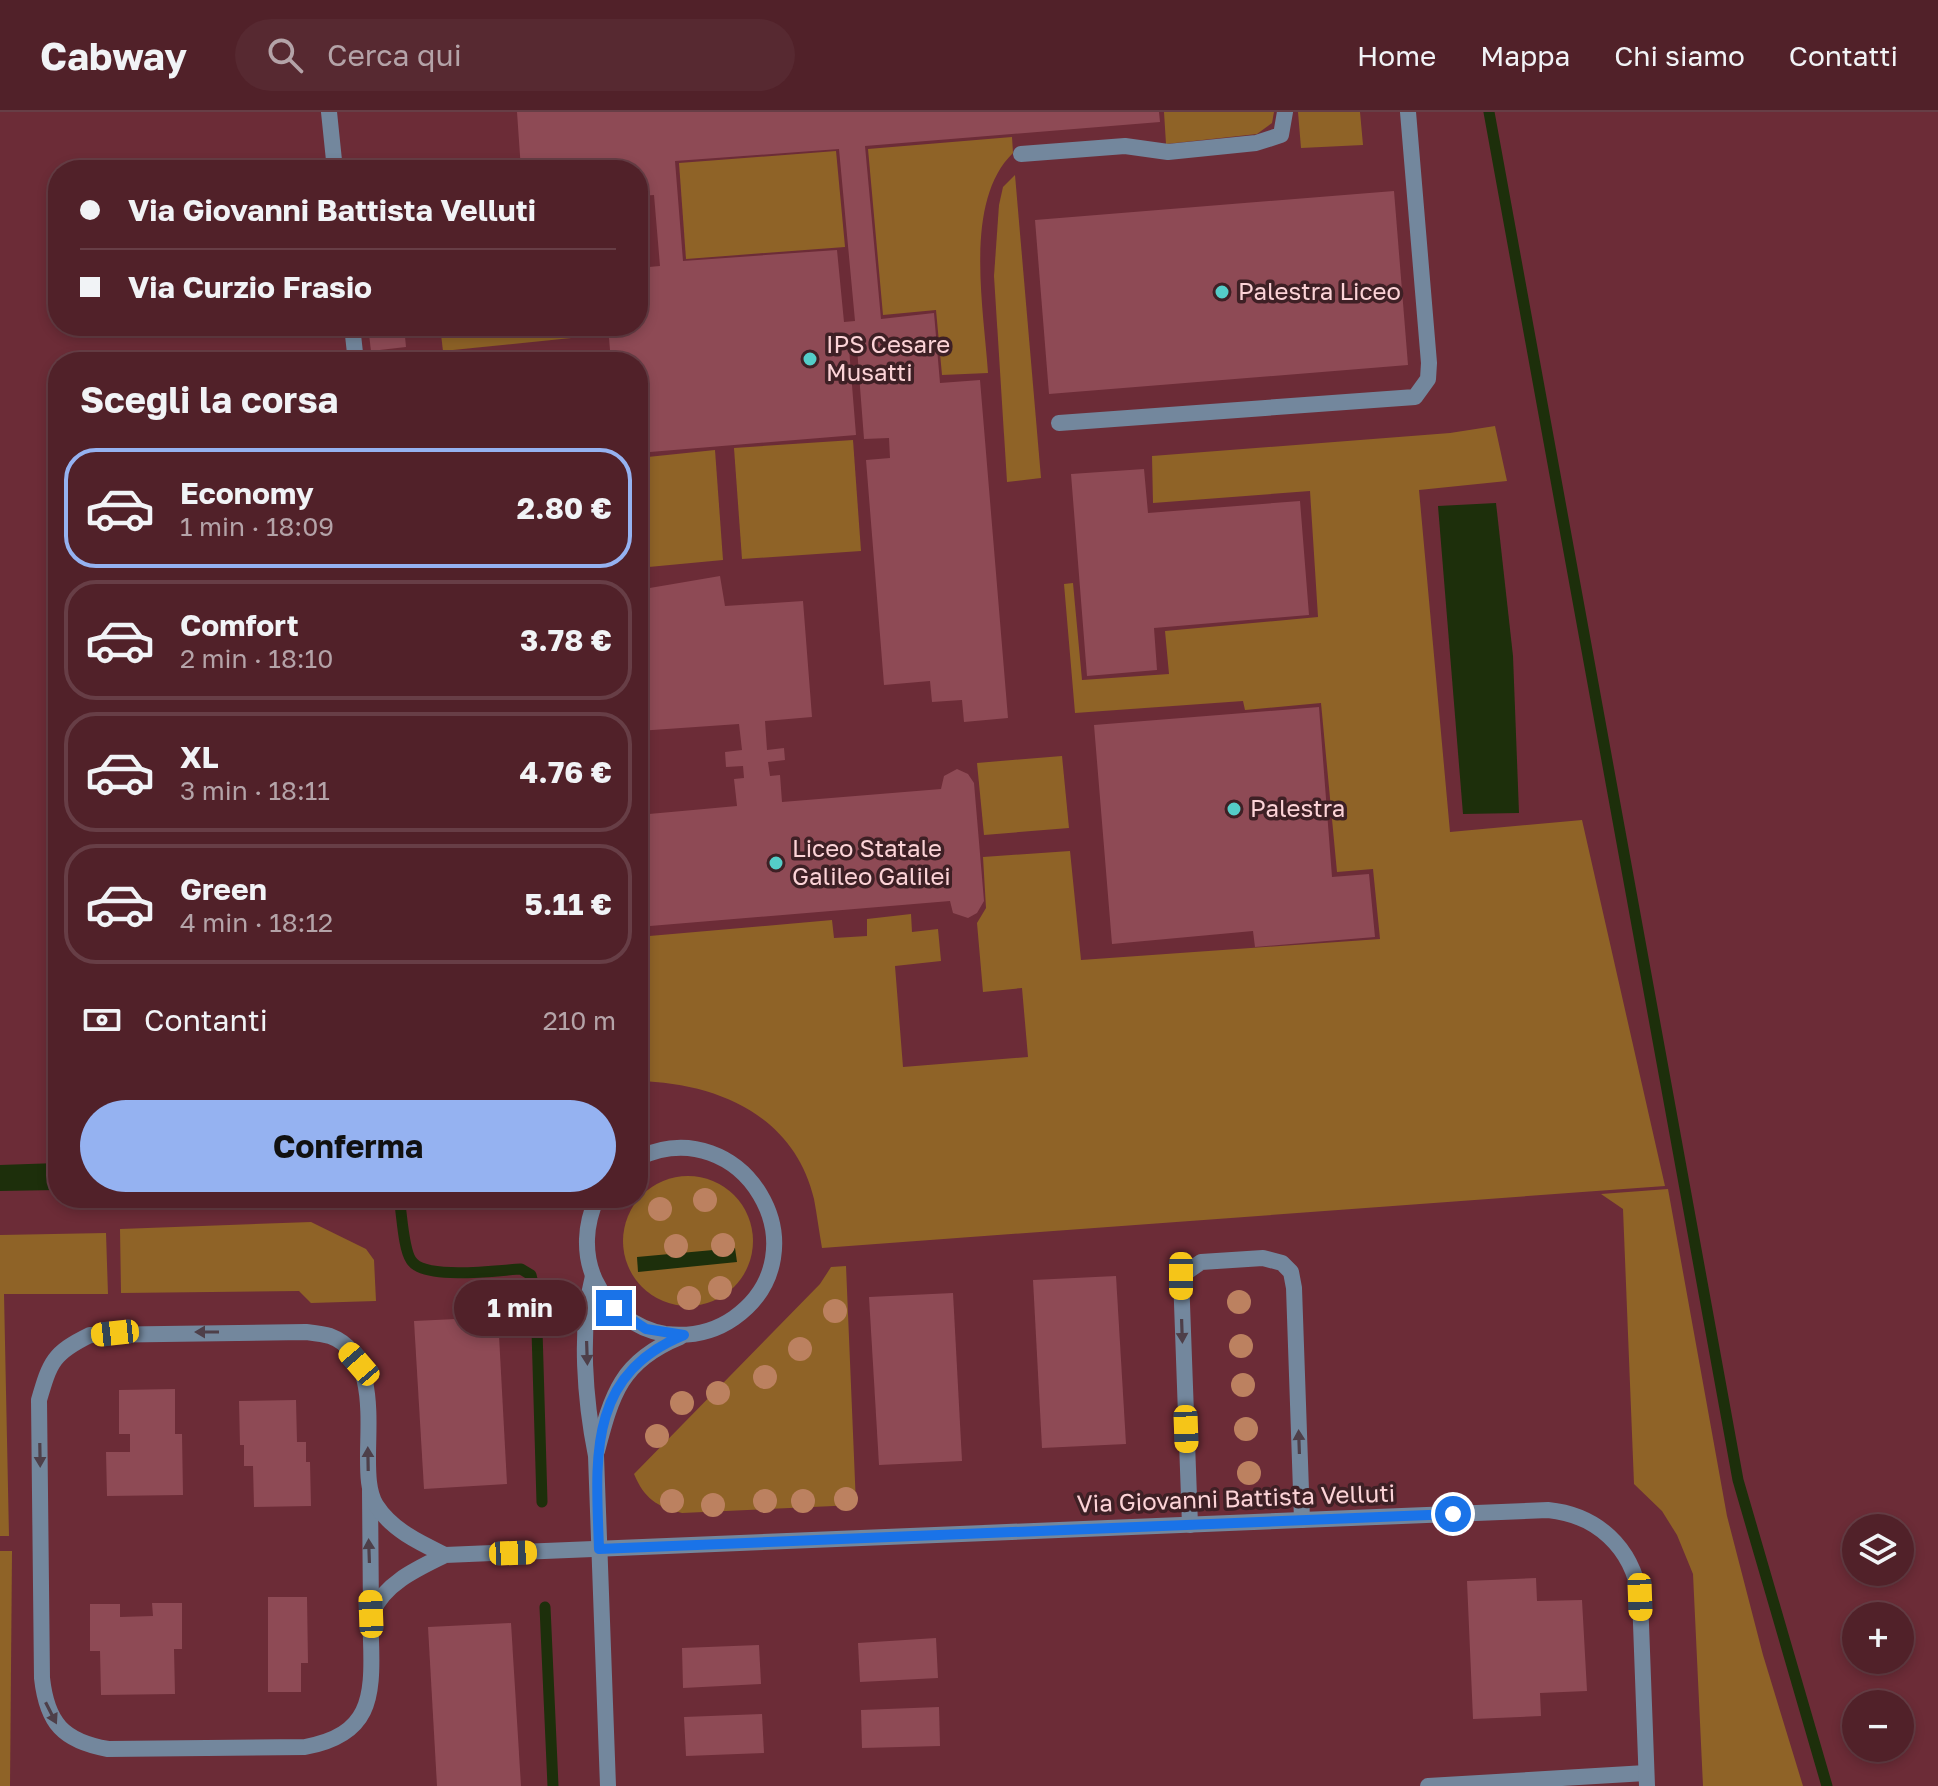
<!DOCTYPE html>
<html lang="it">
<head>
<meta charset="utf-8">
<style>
	:root { --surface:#512129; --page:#572931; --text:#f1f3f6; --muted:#b4a3a8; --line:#673e46; --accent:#95b2f1 }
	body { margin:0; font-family:"Golos Text",sans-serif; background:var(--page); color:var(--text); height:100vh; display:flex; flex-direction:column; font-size:30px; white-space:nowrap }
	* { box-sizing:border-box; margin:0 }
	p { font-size:26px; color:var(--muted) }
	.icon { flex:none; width:44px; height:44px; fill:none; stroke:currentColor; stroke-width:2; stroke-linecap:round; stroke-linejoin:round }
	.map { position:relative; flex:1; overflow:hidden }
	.sheet { position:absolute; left:48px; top:240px; width:600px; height:856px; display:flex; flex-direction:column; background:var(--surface); border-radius:32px; box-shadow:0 4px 12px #0003,0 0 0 2px var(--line) }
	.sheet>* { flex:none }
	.banner { position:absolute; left:48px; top:48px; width:600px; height:176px; border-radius:32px; box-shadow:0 4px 12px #0003,0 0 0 2px var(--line); display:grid; align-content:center; height:176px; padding:0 32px; background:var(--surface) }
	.controls { position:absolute; left:1842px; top:1402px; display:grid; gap:16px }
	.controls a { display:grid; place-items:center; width:72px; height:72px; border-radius:50%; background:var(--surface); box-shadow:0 4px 12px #0003,0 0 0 2px var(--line); font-size:40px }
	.end { position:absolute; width:36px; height:36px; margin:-18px; border:10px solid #1a73e8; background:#fff; box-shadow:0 0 0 4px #fff }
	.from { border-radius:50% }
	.bubble { position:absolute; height:56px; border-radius:28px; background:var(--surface); box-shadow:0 4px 12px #0003,0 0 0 2px var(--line); font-size:26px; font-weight:700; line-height:56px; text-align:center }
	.car { position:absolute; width:24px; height:48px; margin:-24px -12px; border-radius:10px; box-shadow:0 0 6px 2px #0007; background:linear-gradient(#f5c518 24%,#345 0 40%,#f5c518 0 76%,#345 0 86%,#f5c518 0) }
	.banner b { display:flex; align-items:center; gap:28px; height:76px; font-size:30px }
	.banner b+b { border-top:2px solid var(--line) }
	.banner i { width:20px; height:20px; background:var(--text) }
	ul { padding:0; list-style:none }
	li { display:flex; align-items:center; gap:24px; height:120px; margin:0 16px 12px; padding:0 16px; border:4px solid var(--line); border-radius:32px }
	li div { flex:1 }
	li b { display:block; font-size:30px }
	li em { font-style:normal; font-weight:700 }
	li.selected { border-color:var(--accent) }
	li>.icon { width:72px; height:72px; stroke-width:1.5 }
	h2 { padding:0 32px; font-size:36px; line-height:96px }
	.pay { display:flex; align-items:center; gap:20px; height:88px; padding:0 32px; font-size:30px }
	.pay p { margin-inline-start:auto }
	.action { display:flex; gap:16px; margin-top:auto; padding:16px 32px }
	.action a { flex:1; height:92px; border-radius:48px; background:var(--accent); color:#111; font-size:32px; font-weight:700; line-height:92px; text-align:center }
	header { display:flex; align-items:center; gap:48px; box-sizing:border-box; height:112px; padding:0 40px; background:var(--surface); border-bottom:2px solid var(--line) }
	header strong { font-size:38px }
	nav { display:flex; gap:44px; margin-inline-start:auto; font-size:28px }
	.search { width:560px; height:72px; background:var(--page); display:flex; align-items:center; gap:20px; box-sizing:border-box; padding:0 28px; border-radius:44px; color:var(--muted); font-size:30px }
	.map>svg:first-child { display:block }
</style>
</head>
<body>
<header>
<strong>Cabway</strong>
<div class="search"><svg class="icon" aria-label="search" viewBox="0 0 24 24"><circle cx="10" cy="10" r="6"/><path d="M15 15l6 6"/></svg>Cerca qui</div>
<nav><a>Home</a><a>Mappa</a><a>Chi siamo</a><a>Contatti</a></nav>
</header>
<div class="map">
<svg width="1938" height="1674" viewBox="0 0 1938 1674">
	<rect width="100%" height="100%" fill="#6c2c37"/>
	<g fill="#8f6327">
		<path d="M1164,0H1274L1272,11L1257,22L1166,32Z"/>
		<path d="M1298,0H1360L1363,33L1301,36Z"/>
		<path d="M1012,25L1013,41C963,89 984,197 988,261L942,263L936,198L883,203L868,37Z"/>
		<path d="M836,39L845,135L686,147L679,51Z"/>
		<path d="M1015,63L1041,366L1007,370L994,164L999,93L1003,75Z"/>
		<path d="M440,214H591V224L443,239Z"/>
		<path d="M1495,314L1507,369L1419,378L1450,720L1582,708L1665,1074L822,1136C819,1119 817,1103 814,1087C794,1003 717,971 638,969V825L832,808L834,826L867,824V807L911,802L912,820L938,817L941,849L895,854L903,955L1028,945L1022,876L983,880L977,811L986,796L983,745L1070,739L1081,848L1380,827L1373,757L1337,760L1321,591L1245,598L1243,589L1075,601L1064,472L1073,471L1082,568L1169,562L1165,519L1318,505L1310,379L1153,391L1152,344L1450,321Z"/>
		<path d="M853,328L861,439L742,447L734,336Z"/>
		<path d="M715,338L723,448L638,456V346Z"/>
		<path d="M1062,644L1069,716L984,723L977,651Z"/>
		<circle cx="688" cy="1129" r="65"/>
		<path d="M1668,1077L1727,1404L1763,1543L1803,1674H1703L1693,1462L1677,1423L1662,1399L1634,1372L1623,1097L1601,1082Z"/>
		<path d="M311,1110L366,1137L374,1148L376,1189L311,1191L299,1179L121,1181L120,1117Z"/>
		<path d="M106,1121L108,1182H4L9,1424H0V1123Z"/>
		<path d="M846,1154L856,1393L682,1401C657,1395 644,1386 634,1362L820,1172L831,1155Z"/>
		<path d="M0,1439H12L10,1674H0Z"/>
	</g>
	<g fill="#1d2f0b">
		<path d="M1496,391L1513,544L1519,701L1463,702L1438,394Z"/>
		<path d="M58,1051V1078L0,1079V1053Z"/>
		<path d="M735,1136L737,1150L638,1160L637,1145Z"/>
	</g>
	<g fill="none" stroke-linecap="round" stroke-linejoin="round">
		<g stroke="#1d2f0b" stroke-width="11">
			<path d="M1489,0L1738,1368L1827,1674"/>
			<path d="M399,1086C402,1101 403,1136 411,1148C423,1169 499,1158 521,1157L531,1163L536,1184L542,1390"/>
			<path d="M545,1495L553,1674"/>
		</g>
	</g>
	<g fill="#8e4a55" fill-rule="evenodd">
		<path d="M517,0H1159L1160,10L865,34L881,207L934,201L940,271L980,268L1008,606L964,610L962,588L932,590L930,569L884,573L866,348L890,346L889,326L864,327L857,236H849L856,323L638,341V250H611L608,214H638V156L660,154L654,83L639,84L636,57L521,58ZM839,37L855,209L844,210L837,138L683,149L675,49Z"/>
		<path d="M1394,79L1408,253L1049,282L1035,108Z"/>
		<path d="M368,214H404L406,235L371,239Z"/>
		<path d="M1144,357L1148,401L1300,389L1309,503L1154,516L1157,558L1087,564L1071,362Z"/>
		<path d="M720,464L725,494L803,489L812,605L765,609L767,638L784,636L785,648L768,650L770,664L780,663L782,690L941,677L944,664L957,657L968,662L974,671L984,789L977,801L968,806L953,801L950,789L638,815V703L737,694L734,667L744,666L743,654L726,655L725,640L742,638L739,612L638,619V478Z"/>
		<path d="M1319,595L1332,765L1369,762L1375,825L1255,835L1253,819L1112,832L1094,613Z"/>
		<path d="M1116,1164L1126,1332L1042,1336L1033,1168Z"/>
		<path d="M953,1181L962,1349L879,1353L869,1185Z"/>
		<path d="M498,1205L507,1372L424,1377L414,1209Z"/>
		<path d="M175,1277V1322H182L183,1383L107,1384L106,1340H130V1322H119V1278Z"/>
		<path d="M296,1288L297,1330H306V1350H310L311,1394L254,1395L253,1354H244V1333H240L239,1289Z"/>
		<path d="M1536,1466L1537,1489L1582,1488L1587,1579L1540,1581L1541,1604L1473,1607L1467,1469Z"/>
		<path d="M268,1485H307L308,1551H301V1580H268Z"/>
		<path d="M152,1491H182V1537H174L175,1582L101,1583L100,1539H90V1492H120V1505L153,1504Z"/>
		<path d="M511,1511L521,1674H437L428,1515Z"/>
		<path d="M936,1526L938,1566L860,1570L858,1531Z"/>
		<path d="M759,1533L761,1572L683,1576L682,1536Z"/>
		<path d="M939,1595L940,1634L862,1636L861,1598Z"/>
		<path d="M762,1602L764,1641L686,1644L684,1605Z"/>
	</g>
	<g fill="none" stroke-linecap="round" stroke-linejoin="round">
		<g stroke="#73879d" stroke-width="16">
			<path d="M329,0L335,58"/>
			<path d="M1021,42L1125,34L1168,40L1256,31L1281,23L1285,0"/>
			<path d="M352,214L356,250"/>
			<path d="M1059,311L1415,285L1428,267L1429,251L1408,0"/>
			<path d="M1190,1413L1181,1164L1201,1150L1263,1146L1282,1151L1291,1160L1294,1176L1302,1408"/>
			<path d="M1428,1674L1646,1661"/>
		</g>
		<g stroke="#73879d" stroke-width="16">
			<path d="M597,1086C585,1112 583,1142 595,1168C608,1196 635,1217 665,1222C690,1225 714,1220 734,1206C827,1140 743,997 638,1046"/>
			<path d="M593,1164C579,1218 585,1289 596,1344L608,1674"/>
			<path d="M597,1339C612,1282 621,1249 680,1225"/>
			<path d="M370,1379L371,1502"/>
			<path d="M445,1443C420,1431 392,1418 376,1393C368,1380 368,1361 368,1345C368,1307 376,1241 330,1224C323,1222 314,1221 306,1220L90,1223C53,1241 50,1250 39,1288L42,1566C47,1611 63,1629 108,1637L305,1635C370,1623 373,1587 371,1529C371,1520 369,1507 373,1499C386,1470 419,1456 445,1443L1548,1398C1597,1403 1632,1435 1640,1485L1647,1674"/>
		</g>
	</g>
	<g fill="#bc8160">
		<circle cx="705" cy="1088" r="12"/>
		<circle cx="660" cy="1097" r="12"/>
		<circle cx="723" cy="1133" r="12"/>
		<circle cx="676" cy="1134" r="12"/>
		<circle cx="720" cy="1176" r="12"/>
		<circle cx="689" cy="1186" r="12"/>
		<circle cx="1239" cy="1190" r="12"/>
		<circle cx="835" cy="1199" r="12"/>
		<circle cx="1241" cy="1234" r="12"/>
		<circle cx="800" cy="1237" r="12"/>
		<circle cx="765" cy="1265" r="12"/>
		<circle cx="1243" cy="1273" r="12"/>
		<circle cx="718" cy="1281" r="12"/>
		<circle cx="682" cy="1291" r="12"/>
		<circle cx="1246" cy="1317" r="12"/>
		<circle cx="657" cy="1324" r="12"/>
		<circle cx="1249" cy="1361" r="12"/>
		<circle cx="846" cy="1387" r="12"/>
		<circle cx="672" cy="1389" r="12"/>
		<circle cx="765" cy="1389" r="12"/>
		<circle cx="803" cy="1389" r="12"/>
		<circle cx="713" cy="1393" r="12"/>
	</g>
	<defs><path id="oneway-solid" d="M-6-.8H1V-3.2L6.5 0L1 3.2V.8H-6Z" transform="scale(2)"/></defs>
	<g fill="#4e3f49">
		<use href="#oneway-solid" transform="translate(1182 1219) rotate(88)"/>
		<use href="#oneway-solid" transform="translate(207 1220) rotate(180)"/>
		<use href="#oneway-solid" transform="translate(587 1241) rotate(88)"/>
		<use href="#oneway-solid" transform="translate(1299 1330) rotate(-92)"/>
		<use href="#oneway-solid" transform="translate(40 1343) rotate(89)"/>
		<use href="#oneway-solid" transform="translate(368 1347) rotate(-91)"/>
		<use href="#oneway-solid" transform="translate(369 1439) rotate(-92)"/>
		<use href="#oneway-solid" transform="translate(51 1601) rotate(63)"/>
	</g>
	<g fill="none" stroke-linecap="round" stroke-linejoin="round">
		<path stroke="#1a73e8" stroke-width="10" d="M614,1196L646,1217L684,1223C586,1263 596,1348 599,1437L1453,1402"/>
	</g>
	<g fill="#54cdc8" stroke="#3e2025" stroke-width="3">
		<circle cx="1222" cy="180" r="8"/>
		<circle cx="810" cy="247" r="8"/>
		<circle cx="1234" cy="697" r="8"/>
		<circle cx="776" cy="751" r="8"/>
	</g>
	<g text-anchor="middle" stroke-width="7" stroke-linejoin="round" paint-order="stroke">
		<g font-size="24" fill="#fcd3d7" stroke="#3e2025" text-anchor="start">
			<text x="1238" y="188">Palestra Liceo</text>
			<text x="826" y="241">IPS Cesare<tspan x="826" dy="28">Musatti</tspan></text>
			<text x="1250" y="705">Palestra</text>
			<text x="792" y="745">Liceo Statale<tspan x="792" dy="28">Galileo Galilei</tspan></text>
		</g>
		<g font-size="24" fill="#fcd3d7" stroke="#3e2025">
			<text transform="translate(1236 1387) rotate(-2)" y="8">Via Giovanni Battista Velluti</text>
		</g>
	</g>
</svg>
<div class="controls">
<a><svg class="icon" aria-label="layers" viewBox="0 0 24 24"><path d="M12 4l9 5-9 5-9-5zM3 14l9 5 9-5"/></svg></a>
<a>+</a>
<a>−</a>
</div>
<i class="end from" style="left:1453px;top:1402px"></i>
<i class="end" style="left:614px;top:1196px"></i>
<div class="bubble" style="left:454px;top:1168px;width:132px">1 min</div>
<i class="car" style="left:1181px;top:1164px;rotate:180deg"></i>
<i class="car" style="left:115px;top:1221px;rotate:264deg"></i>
<i class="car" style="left:359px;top:1252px;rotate:319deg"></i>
<i class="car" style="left:1186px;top:1317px;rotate:178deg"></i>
<i class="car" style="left:513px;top:1441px;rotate:88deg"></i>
<i class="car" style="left:1640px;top:1485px;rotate:178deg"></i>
<i class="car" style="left:371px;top:1502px;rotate:358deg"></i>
<div class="banner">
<b><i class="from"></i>Via Giovanni Battista Velluti</b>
<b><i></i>Via Curzio Frasio</b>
</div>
<section class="sheet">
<h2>Scegli la corsa</h2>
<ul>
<li class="selected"><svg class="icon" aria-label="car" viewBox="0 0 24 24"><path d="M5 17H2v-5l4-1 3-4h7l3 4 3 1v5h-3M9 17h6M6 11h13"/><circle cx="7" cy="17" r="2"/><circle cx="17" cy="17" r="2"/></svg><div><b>Economy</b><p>1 min · 18:09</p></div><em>2.80 €</em></li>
<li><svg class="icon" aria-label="car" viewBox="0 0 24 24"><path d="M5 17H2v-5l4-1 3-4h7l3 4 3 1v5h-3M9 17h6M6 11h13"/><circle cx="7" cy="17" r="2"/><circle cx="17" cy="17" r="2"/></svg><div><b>Comfort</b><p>2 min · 18:10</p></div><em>3.78 €</em></li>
<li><svg class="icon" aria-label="car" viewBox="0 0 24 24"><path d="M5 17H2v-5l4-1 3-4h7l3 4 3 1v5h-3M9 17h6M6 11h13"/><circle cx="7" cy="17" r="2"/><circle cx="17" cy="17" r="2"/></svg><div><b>XL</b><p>3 min · 18:11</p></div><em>4.76 €</em></li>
<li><svg class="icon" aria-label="car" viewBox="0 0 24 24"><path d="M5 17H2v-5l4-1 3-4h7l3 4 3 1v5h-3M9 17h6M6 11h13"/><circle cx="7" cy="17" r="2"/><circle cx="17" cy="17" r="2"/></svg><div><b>Green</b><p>4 min · 18:12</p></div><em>5.11 €</em></li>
</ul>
<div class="pay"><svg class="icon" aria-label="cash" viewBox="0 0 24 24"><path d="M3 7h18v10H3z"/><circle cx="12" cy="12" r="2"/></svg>Contanti<p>210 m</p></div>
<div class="action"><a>Conferma</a></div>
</section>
</div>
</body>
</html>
